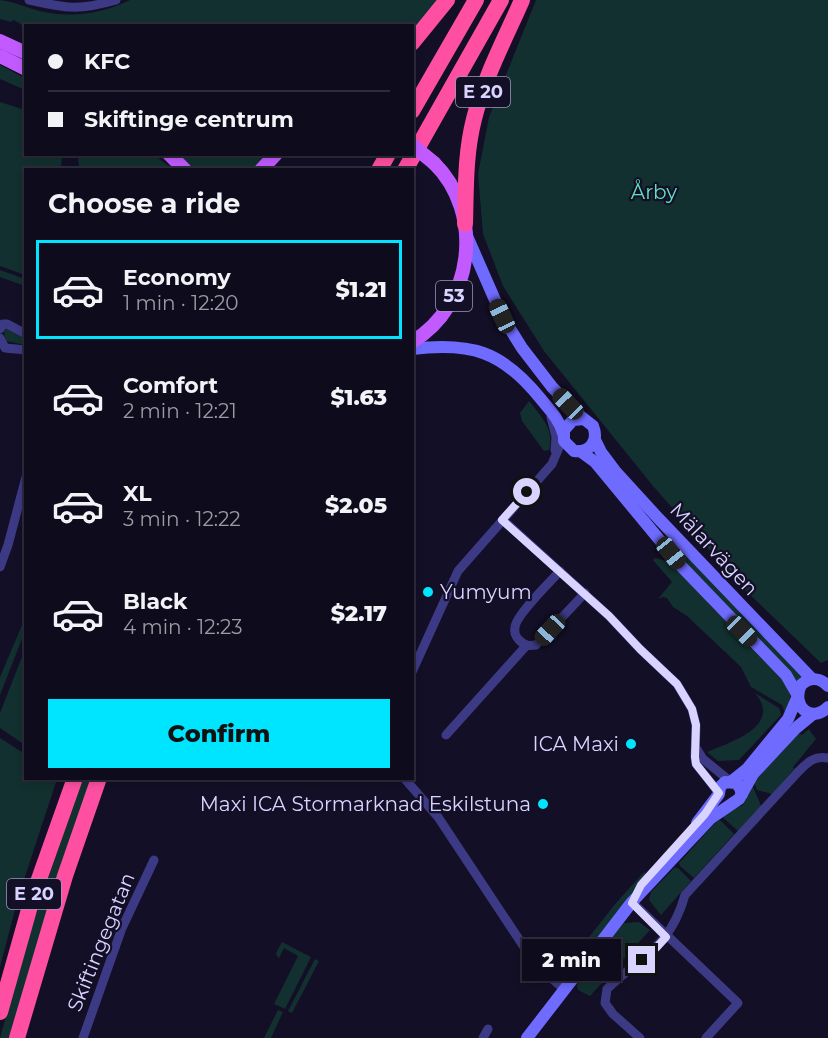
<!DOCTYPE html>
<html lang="en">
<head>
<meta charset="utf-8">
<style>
	:root { --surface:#0e0b1c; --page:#1c1929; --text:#f1f3f6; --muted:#9b9ba3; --line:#2e2b3b; --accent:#00e5ff }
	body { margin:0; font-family:Montserrat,sans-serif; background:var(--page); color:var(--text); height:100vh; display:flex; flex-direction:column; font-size:22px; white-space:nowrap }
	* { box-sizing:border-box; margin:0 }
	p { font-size:20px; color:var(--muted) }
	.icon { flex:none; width:33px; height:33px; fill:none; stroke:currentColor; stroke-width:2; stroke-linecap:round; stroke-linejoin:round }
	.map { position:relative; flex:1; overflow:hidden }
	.side { position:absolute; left:24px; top:168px; width:390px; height:612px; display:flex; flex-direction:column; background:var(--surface); border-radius:0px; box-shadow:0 3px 9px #0003,0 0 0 2px var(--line) }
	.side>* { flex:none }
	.hud { position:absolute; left:24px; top:24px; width:390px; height:132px; border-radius:0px; box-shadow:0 3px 9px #0003,0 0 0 2px var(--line); display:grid; align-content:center; height:132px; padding:0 24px; background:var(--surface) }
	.end { position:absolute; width:27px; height:27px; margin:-14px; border:8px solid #d9d4ff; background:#111; box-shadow:0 0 0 3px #111 }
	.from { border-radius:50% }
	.bubble { position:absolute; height:42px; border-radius:0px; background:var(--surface); box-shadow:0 3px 9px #0003,0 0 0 2px var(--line); font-size:20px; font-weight:800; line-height:42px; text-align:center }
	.car { position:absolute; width:18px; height:36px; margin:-18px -9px; border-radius:8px; box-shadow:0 0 4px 2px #0007; background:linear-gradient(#222 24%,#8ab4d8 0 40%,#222 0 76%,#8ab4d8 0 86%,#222 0) }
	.hud b { display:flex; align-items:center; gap:21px; height:57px; font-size:22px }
	.hud b+b { border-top:2px solid var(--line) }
	.hud i { width:15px; height:15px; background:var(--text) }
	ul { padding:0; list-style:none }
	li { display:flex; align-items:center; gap:18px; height:99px; margin:0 12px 9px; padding:0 12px; border:3px solid transparent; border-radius:0px }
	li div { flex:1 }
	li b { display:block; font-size:22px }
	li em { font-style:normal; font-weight:800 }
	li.on { border-color:var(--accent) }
	li>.icon { width:54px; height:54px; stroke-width:1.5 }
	h2 { padding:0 24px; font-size:27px; line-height:72px }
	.cta { display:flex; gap:12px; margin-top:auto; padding:12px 24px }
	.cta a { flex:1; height:69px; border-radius:0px; background:var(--accent); color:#111; font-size:24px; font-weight:800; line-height:69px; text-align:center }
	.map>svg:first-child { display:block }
</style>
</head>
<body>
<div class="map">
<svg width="828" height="1038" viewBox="0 0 828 1038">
	<rect width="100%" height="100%" fill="#130f26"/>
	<g fill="#12302f">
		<path d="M0,0C16,2 30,9 44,12C74,18 103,13 130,0H441L413,35L412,26L25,27L14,20L11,22L0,19Z"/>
		<path d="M536,0H828V660L821,663L741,586L653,486L544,351L503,286L483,234L478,174L489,117Z"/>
		<path d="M0,65L25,78V90L0,79Z"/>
		<path d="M0,102L25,110L26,154L62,155L61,169L26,170L25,275L0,266Z"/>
		<path d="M78,155H154L173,169H79Z"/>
		<path d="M179,155H268L254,170L194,169Z"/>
		<path d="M0,270L25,279V286L0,277Z"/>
		<path d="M5,328L24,338L25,345L6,341L4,332Z"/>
		<path d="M529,401C541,416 555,430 549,450L544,451L522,421L520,413Z"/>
		<path d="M683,552L804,675L796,682L677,557Z"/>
		<path d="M655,558L671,562L701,592L710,605L777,672L791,694L786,715L782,705L751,687L741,667L687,616L673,607L667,598L663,597L658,599L672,582L653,560Z"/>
		<path d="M25,618V631L0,695V677Z"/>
		<path d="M25,649L26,745H25L0,728V713Z"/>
		<path d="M755,693L779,708L781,715L739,760L718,761L707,752C731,742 783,726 755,693Z"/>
		<path d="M809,729L816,739L793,767L794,769L772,794L757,790L753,781L796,732L802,735Z"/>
		<path d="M0,738L25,754L26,778L57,779L18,898L0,967Z"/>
		<path d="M82,779H92L9,1038H0L25,947Z"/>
		<path d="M752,784L761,806L738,831L720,815L743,805Z"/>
		<path d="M720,820L734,834L694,878L680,866L679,863L716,822Z"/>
		<path d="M674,868H678L691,881L661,915L649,900L651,892Z"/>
		<path d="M644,872L647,875L579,959L571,960L616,903Z"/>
		<path d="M639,922L650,930L590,996L578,990L577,985L610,939L624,923Z"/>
		<path d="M282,942L311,957L285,1009L274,1004L298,956L284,948L279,958L277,956L276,953Z"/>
		<path d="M315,959L319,961L292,1013L288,1011Z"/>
		<path d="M278,1010L283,1012L271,1038H264Z"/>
	</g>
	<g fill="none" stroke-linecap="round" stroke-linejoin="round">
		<g stroke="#3d3a85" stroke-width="9">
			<path d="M29,0C65,8 79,11 116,0"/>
			<path d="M0,329L3,324H7L26,334"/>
			<path d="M0,338L5,348L26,350"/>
			<path d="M551,417L556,437L555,450"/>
			<path d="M503,520L609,616L640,649L677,684L692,709L696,725L695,757L696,764L719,793"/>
			<path d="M0,567L8,545L26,477"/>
			<path d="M560,571C550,582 516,615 515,627C514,632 515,636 519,640C525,646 529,646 536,645L585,593"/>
			<path d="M412,672L458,571L552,464L563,438"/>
			<path d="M446,735L526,646"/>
			<path d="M696,748L703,759L730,781"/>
			<path d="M404,778L438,817L530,956L542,970L564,989"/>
			<path d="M632,902L738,1003L706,1038"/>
			<path d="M83,1038L122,928L154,860"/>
			<path d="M483,1038L488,1029"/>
			<path d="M640,1038L613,1014L605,1003L607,989C643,954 670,948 685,895L798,772C807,763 814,755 828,758"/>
		</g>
		<g stroke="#6f6bff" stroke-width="12">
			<path d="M467,236L502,316L522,348L552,387L579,415L593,426C599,441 590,453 574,451L564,441V430L573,420L584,419"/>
			<path d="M412,349C471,342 502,351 540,398C549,409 559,419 563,433"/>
			<path d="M595,440L601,452L616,472L658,518L812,679"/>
			<path d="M580,451L595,462L682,567L786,675L797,694"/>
			<path d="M828,686C819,677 810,677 801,685C791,706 811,724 828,707"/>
			<path d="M732,781L747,769L788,719L797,698"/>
			<path d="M697,823L719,794L720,787L725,782L736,783L740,788L742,794"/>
			<path d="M527,1038L632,902L711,818L739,799L753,774L796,728L813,714"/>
		</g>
		<g stroke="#c25bff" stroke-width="14">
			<path d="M0,41L26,53"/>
			<path d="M0,56L26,69"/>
			<path d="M169,154L185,170"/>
			<path d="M261,170L276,154"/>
			<path d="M412,342C474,305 485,213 434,163"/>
		</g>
		<g stroke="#ff4fa3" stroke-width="16">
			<path d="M412,43L447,0"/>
			<path d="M412,111L476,0"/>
			<path d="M379,170L388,154"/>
			<path d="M405,170L501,0"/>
			<path d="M465,224C466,189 465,154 474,119C484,78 505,39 522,0"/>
			<path d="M0,1012L32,899L75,778"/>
			<path d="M17,1038L65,876L99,778"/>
		</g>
		<path stroke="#c25bff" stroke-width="14" d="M412,145L434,163"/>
	</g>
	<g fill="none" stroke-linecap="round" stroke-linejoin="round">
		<path stroke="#d9d4ff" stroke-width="8" d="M527,492L502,520L609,616L640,649L677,684L692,709L696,725L695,757L696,764L719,793L705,814L641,885L632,903L666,937L656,948L642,960"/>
	</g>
	<g fill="#00e5ff" stroke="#130f26" stroke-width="2">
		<circle cx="428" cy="592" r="6"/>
		<circle cx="631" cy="744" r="6"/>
		<circle cx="543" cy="804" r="6"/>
	</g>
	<g text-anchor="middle" stroke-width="4.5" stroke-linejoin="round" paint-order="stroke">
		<g fill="#130f26" stroke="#9e99be" stroke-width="1.5">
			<rect x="456" y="77" width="54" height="30" rx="4.5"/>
			<rect x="436" y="281" width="36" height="30" rx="4.5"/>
			<rect x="7" y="879" width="54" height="30" rx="4.5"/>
		</g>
		<g font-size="18" font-weight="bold" fill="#d9d4ff">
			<text x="483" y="98">E 20</text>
			<text x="454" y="302">53</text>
			<text x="34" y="900">E 20</text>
		</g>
		<g font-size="20" fill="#5fe0c0" stroke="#130f26">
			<text x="654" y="199">Årby</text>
		</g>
		<g font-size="20" fill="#d9d4ff" stroke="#130f26">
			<text transform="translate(714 549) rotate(47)" y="7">Mälarvägen</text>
			<text transform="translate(101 942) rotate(-68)" y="7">Skiftingegatan</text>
		</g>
		<g font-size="20" fill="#d9d4ff" stroke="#130f26" text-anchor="end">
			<text x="440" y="599" text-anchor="start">Yumyum</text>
			<text x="619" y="751">ICA Maxi</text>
			<text x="531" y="811">Maxi ICA Stormarknad Eskilstuna</text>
		</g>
	</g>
</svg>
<i class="end from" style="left:527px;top:492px"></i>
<i class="end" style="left:642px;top:960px"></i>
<div class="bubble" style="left:522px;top:939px;width:99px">2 min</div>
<i class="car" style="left:502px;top:316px;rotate:335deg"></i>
<i class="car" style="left:568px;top:404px;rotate:316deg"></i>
<i class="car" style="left:671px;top:553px;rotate:141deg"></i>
<i class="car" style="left:550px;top:630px;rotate:223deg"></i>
<i class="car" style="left:742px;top:631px;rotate:135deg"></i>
<div class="hud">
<b><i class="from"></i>KFC</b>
<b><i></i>Skiftinge centrum</b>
</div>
<section class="side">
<h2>Choose a ride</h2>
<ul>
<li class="on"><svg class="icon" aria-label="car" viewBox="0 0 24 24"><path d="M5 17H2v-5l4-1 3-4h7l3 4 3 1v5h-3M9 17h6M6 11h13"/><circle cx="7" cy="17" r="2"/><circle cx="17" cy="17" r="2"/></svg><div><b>Economy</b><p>1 min · 12:20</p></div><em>$1.21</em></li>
<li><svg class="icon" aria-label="car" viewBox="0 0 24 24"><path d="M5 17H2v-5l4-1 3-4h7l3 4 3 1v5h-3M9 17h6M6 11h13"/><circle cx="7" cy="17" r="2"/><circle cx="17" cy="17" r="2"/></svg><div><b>Comfort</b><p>2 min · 12:21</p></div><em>$1.63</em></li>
<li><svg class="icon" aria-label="car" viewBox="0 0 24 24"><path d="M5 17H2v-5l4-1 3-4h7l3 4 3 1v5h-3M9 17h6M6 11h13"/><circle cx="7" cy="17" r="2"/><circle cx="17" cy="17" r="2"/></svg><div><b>XL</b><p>3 min · 12:22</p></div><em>$2.05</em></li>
<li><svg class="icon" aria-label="car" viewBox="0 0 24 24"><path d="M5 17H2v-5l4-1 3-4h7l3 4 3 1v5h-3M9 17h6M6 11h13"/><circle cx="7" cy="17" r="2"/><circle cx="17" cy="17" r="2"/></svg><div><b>Black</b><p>4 min · 12:23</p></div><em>$2.17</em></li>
</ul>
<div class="cta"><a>Confirm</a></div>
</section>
</div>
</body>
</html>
